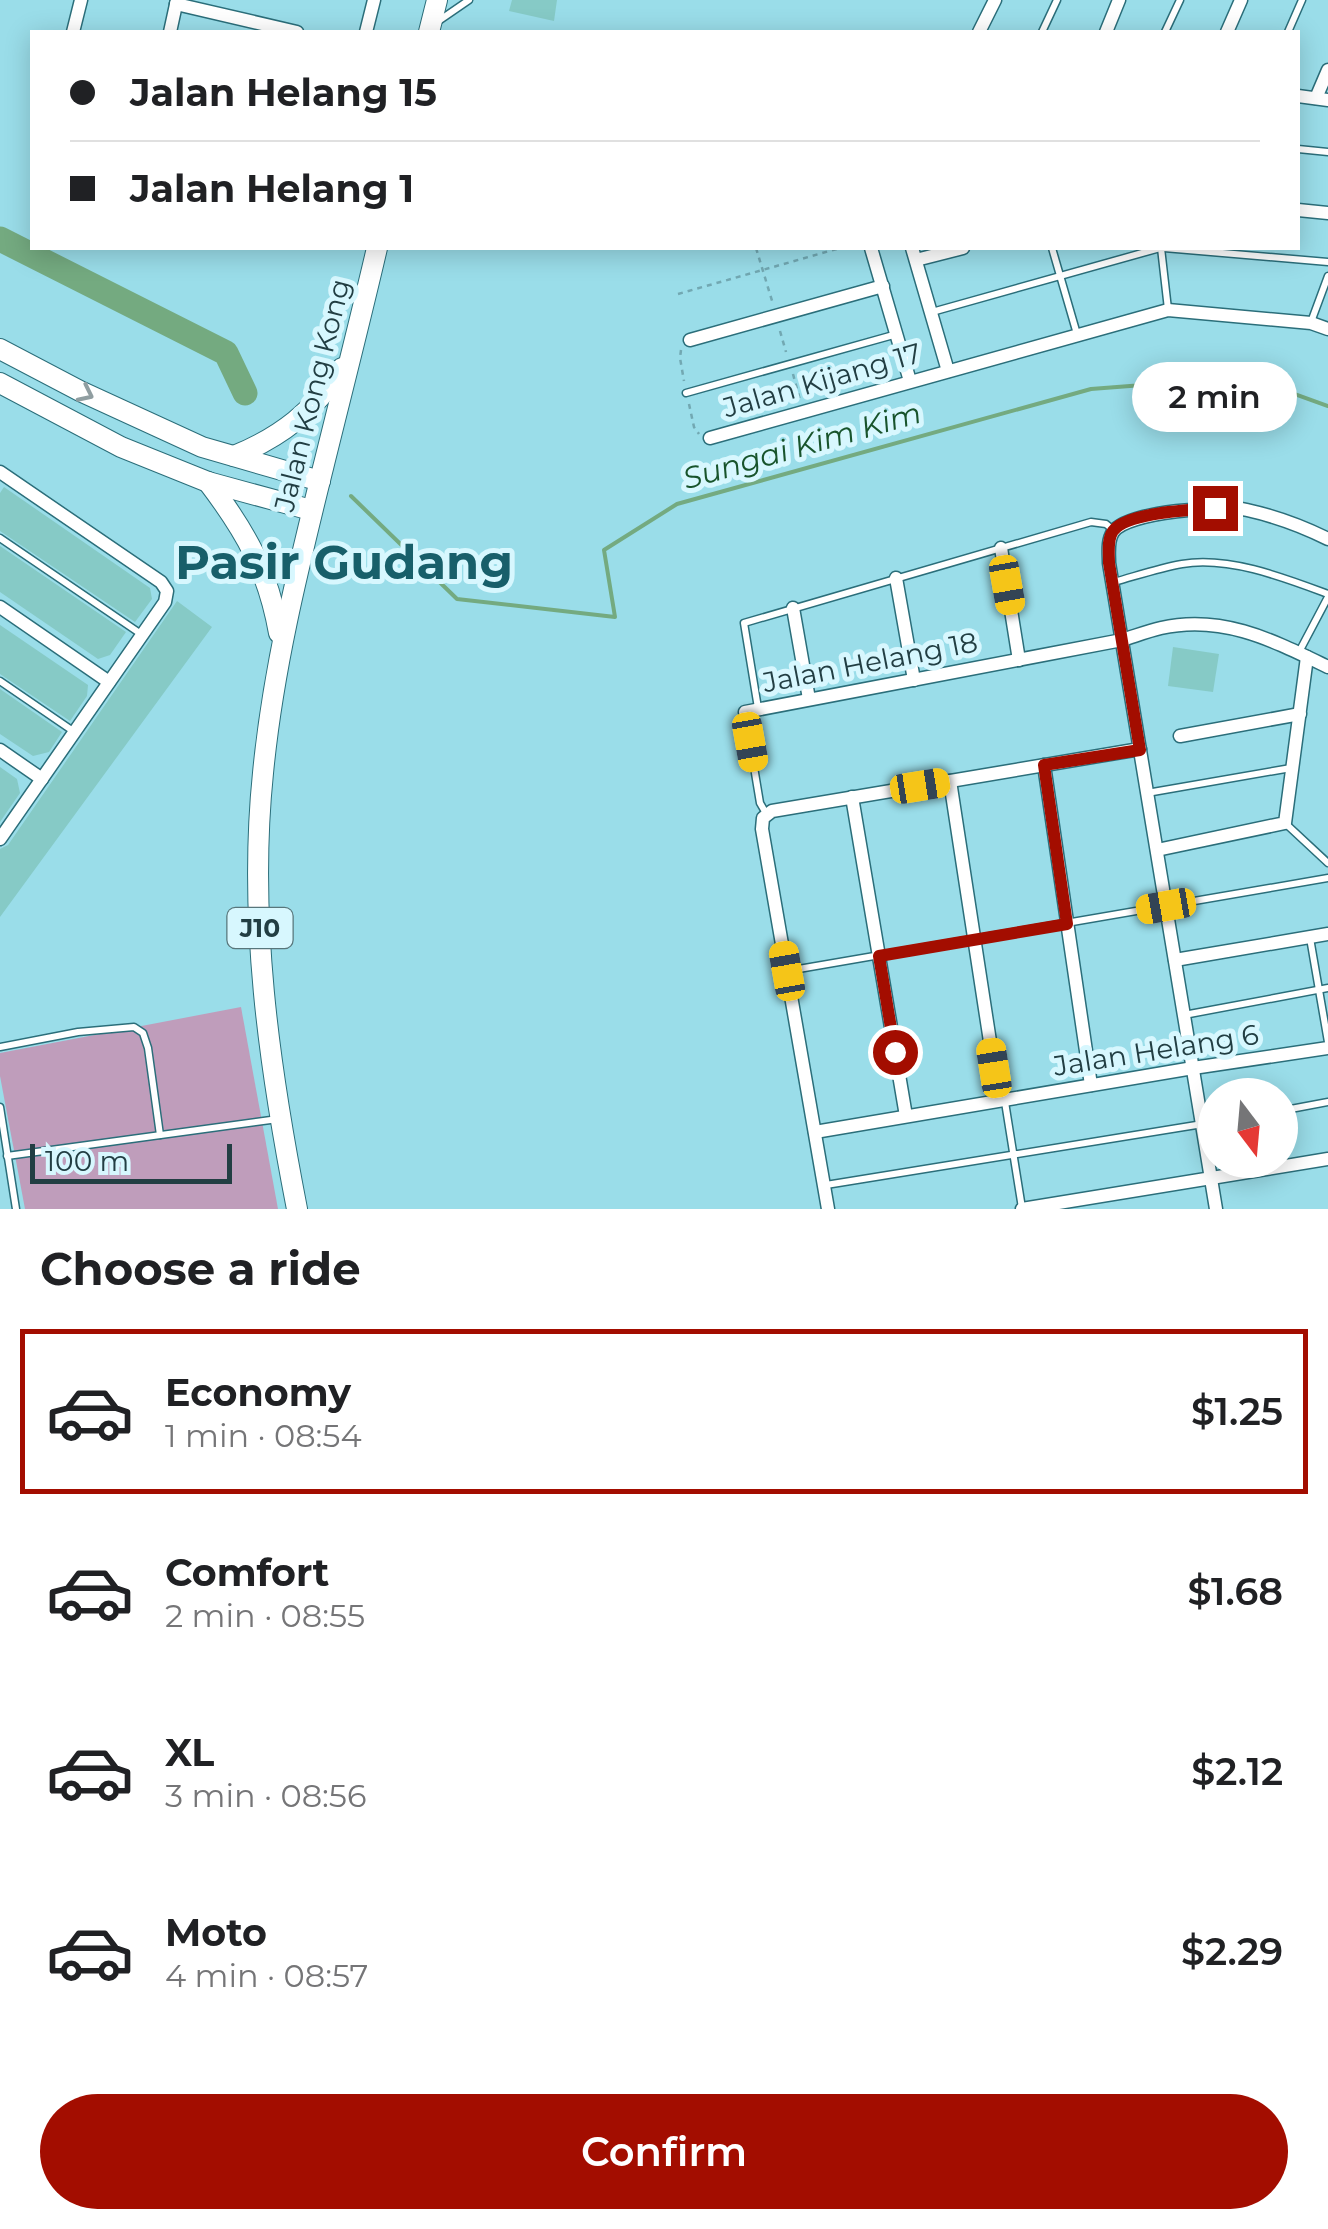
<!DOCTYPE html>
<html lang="en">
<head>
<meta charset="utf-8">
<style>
	:root { --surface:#fff; --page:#f2f2f2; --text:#202124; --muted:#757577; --line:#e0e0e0; --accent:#a30d00 }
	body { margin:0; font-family:Montserrat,sans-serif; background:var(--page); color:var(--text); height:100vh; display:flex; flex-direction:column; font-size:38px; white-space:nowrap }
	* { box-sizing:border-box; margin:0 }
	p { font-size:32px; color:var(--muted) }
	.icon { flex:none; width:55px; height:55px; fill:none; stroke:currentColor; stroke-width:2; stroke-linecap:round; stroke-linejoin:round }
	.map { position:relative; height:1209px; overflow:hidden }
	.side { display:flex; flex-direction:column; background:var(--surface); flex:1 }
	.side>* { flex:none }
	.guide { position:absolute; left:30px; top:30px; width:1270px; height:220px; border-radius:0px; box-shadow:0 5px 25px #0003; display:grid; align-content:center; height:220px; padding:0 40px; background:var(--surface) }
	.needle { width:65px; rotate:164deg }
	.fabs { position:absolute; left:1198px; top:1078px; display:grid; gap:20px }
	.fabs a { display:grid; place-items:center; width:100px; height:100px; border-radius:50%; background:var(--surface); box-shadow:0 5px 25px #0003; font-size:50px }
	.scale { position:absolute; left:30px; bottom:25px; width:202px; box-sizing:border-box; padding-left:10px; border:5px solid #223e43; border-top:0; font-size:28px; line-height:35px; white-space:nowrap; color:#223e43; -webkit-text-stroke:8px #d7f7fe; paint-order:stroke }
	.end { position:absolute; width:45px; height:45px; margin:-22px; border:12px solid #a30d00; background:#fff; box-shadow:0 0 0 5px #fff }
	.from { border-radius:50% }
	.bubble { position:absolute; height:70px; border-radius:35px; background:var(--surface); box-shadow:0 5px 25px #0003; font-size:32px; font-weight:600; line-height:70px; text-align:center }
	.car { position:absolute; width:30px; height:60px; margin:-30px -15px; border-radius:12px; box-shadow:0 0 8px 2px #0007; background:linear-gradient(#f5c518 24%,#345 0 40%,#f5c518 0 76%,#345 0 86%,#f5c518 0) }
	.guide b { display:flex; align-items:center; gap:35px; height:95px; font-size:38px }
	.guide b+b { border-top:2px solid var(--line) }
	.guide i { width:25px; height:25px; background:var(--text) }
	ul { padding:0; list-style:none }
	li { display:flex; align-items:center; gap:30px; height:165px; margin:0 20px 15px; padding:0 20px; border:5px solid transparent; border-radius:0px }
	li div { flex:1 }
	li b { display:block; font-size:38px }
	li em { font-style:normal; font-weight:600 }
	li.on { border-color:var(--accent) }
	li>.icon { width:90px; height:90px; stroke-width:1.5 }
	h2 { padding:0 40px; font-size:45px; line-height:120px }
	.action { display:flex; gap:20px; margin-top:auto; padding:20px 40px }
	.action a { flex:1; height:115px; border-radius:60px; background:var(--accent); color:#fff; font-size:40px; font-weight:600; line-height:115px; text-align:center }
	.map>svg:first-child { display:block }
</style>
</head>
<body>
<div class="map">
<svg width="1328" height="1209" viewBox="0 0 1328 1209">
	<rect width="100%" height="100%" fill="#9adde9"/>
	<path fill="#bf9dbb" d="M241,1007L278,1209H25L0,1076V1053Z"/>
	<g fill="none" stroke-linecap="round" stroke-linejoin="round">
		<path stroke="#74aa80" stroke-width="4" d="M351,496L457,599L615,617L604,550L677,504L1091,389L1247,377L1328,406"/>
		<path stroke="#74aa80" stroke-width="25" d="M0,239L226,353L245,393"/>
	</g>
	<g fill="#86cac6">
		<path d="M512,0H557L554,21L509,11Z"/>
		<path d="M4,487L150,588L152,599L135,622L0,531V493Z"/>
		<path d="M0,546L126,632L110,655L98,659L0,592Z"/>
		<path d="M177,601L212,627L0,917V849L8,845Z"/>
		<path d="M0,625L88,685L87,696L70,721L0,674Z"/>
		<path d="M1173,647L1219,654L1213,692L1168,686Z"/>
		<path d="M0,689L62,732L49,752L33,756L0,734Z"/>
		<path d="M0,767L17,779L20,793L0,822Z"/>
	</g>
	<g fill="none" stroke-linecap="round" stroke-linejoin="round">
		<defs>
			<g id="service">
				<path d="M437,22L469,0"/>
				<path d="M1042,32L1057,0"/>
				<path d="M1165,32L1180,0"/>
				<path d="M1288,32L1302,0"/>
				<path d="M1298,149L1328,152"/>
				<path d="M1052,248L1077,334"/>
				<path d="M1161,248L1168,309"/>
				<path d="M1164,248L1328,262"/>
				<path d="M932,312L1160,248"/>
				<path d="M1311,322L1328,276"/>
				<path d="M686,393L897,334"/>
				<path d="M0,538L141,634"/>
				<path d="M1114,582C1136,576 1159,568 1182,564C1229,556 1285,578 1328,594"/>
				<path d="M1299,652L1328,597"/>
				<path d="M0,681L73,731"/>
				<path d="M758,708L744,623L1091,522L1106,524L1112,529"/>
				<path d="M745,713L760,803L767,815"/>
				<path d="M1147,793L1291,768"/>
				<path d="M1285,823L1328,863"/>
				<path d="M1310,938L1328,1042"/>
				<path d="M787,971L1328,878"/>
				<path d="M1184,1015L1328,988"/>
				<path d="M0,1047L78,1032L134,1027L143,1033L148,1048L160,1135"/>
				<path d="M1005,1102L1022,1208"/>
				<path d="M0,1107L16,1209"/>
				<path d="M1280,1111L1328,1102"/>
				<path d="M7,1156L278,1119"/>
				<path d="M826,1185L1215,1122"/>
			</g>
			<g id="minor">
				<path d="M176,4L297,32"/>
				<path d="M73,32L81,0"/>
				<path d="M170,32L177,0"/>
				<path d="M366,32L374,0"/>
				<path d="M979,32L995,0"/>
				<path d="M1106,32L1119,0"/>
				<path d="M1227,32L1241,0"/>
				<path d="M1298,96L1328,100"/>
				<path d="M1316,98L1328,70"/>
				<path d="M1298,210L1328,213"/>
				<path d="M871,248L910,381"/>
				<path d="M912,248L948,371"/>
				<path d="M916,260L963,248"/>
				<path d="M690,340L883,286"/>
				<path d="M710,438L1168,310L1311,323L1328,329"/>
				<path d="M0,472L161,582L167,591L165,602L0,839"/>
				<path d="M1001,548L1019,660"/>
				<path d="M896,578L914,680"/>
				<path d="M0,607L109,682"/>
				<path d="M793,608L809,699"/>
				<path d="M745,712L1122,640C1135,636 1148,631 1161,628C1223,614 1274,641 1328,667"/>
				<path d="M1180,736L1300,714"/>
				<path d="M0,750L42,779"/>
				<path d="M1044,765L1091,1085"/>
				<path d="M950,781L999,1100"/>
				<path d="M852,797L906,1116"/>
				<path d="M1157,850L1285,823L1307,657"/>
				<path d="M1175,960L1328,934"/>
				<path d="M815,1132L1193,1068L1328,1048"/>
				<path d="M828,1209L762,829L763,818L772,811L1140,749"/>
				<path d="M1022,1209L1328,1159"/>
				<path d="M1216,1209L1109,563C1109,553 1107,541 1113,532C1127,511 1223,505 1247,510C1274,516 1304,527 1328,539"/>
			</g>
			<g id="primary">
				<path d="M429,32L437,0"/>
				<path d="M0,349L80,391L202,447L320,481"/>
				<path d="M0,383L121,447L208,482L311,510"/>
				<path d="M234,456C281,437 314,411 342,368"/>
				<path d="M208,482C246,532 268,571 279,633"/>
				<path d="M297,1209C269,1066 248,919 263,773C273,669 298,569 323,468C341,395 360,321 377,248"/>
			</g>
		</defs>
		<use href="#service" stroke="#2b6e7a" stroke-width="9"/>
		<use href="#minor" stroke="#2b6e7a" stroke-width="15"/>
		<use href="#primary" stroke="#2b6e7a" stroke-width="22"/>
		<g stroke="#72a8b2" stroke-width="2.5" stroke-dasharray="5 5" stroke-linecap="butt">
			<path d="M756,248L773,304"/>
			<path d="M678,294L840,248"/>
			<path d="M780,331L786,352"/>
			<path d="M681,350L680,358L684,381"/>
			<path d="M793,374L800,400"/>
			<path d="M689,404L694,427L699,434"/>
		</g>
		<use href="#service" stroke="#fff" stroke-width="6"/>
		<use href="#minor" stroke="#fff" stroke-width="12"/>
		<use href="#primary" stroke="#fff" stroke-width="20"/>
	</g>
	<defs><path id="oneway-chevron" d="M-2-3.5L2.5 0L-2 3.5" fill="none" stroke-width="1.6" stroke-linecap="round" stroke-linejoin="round" transform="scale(2.5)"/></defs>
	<use stroke="#909ea1" href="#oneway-chevron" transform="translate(86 394) rotate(26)"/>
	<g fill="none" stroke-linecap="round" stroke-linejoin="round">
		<path stroke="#a30d00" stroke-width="12" d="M895,1052L879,956L1067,924L1044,765L1140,750L1109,563C1109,553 1107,539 1113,531C1127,512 1192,510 1215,508"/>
	</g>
	<g text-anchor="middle" stroke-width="10" stroke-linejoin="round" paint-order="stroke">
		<rect fill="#d7f7fe" stroke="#58767b" stroke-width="2.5" x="227.5" y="908" width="65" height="40" rx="8"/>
		<g font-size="25" font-weight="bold" fill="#223e43">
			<text x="260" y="937">J10</text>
		</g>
		<g font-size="28" fill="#223e43" stroke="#d7f7fe">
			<text transform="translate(822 380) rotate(-16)" y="10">Jalan Kijang 17</text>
			<text transform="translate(312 395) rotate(-76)" y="10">Jalan Kong Kong</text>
			<text transform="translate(870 662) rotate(-11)" y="10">Jalan Helang 18</text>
			<text transform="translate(1156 1050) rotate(-9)" y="10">Jalan Helang 6</text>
		</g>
		<g font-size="30" font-style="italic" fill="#18542c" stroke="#d7f7fe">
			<text transform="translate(802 446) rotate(-16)" y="10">Sungai Kim Kim</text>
		</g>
		<g font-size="48" font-weight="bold" fill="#185f6a" stroke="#d7f7fe">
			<text x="344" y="579">Pasir Gudang</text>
		</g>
	</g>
</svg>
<div class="fabs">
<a><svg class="needle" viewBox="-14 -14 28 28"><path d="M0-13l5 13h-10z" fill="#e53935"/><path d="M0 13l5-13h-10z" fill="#757577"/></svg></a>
</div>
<div class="scale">100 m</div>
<i class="end from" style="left:895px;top:1052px"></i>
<i class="end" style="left:1215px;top:508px"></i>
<div class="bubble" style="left:1132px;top:362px;width:165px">2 min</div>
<i class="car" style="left:1007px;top:585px;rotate:170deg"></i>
<i class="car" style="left:750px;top:742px;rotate:170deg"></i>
<i class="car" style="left:920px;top:786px;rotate:81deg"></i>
<i class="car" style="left:1166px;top:906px;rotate:260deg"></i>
<i class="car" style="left:787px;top:971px;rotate:350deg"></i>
<i class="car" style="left:994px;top:1068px;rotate:351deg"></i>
<div class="guide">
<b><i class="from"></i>Jalan Helang 15</b>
<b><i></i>Jalan Helang 1</b>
</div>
</div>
<section class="side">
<h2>Choose a ride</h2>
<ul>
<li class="on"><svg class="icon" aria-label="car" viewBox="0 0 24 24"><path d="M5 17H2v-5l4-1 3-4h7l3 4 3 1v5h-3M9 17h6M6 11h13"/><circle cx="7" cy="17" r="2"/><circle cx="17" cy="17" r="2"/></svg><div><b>Economy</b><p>1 min · 08:54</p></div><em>$1.25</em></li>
<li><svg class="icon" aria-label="car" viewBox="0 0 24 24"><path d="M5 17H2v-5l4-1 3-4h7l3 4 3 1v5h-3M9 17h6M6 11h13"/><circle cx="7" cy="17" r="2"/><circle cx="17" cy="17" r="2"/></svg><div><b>Comfort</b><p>2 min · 08:55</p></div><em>$1.68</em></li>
<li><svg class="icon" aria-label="car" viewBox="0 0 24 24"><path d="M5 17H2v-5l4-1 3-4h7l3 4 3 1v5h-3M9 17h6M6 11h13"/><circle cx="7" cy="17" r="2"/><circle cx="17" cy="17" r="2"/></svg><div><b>XL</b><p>3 min · 08:56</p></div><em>$2.12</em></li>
<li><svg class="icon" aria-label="car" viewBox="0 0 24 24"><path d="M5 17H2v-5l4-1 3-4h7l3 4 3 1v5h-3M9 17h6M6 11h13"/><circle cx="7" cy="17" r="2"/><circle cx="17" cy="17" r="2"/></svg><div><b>Moto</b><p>4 min · 08:57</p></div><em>$2.29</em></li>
</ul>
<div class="action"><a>Confirm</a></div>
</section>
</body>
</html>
